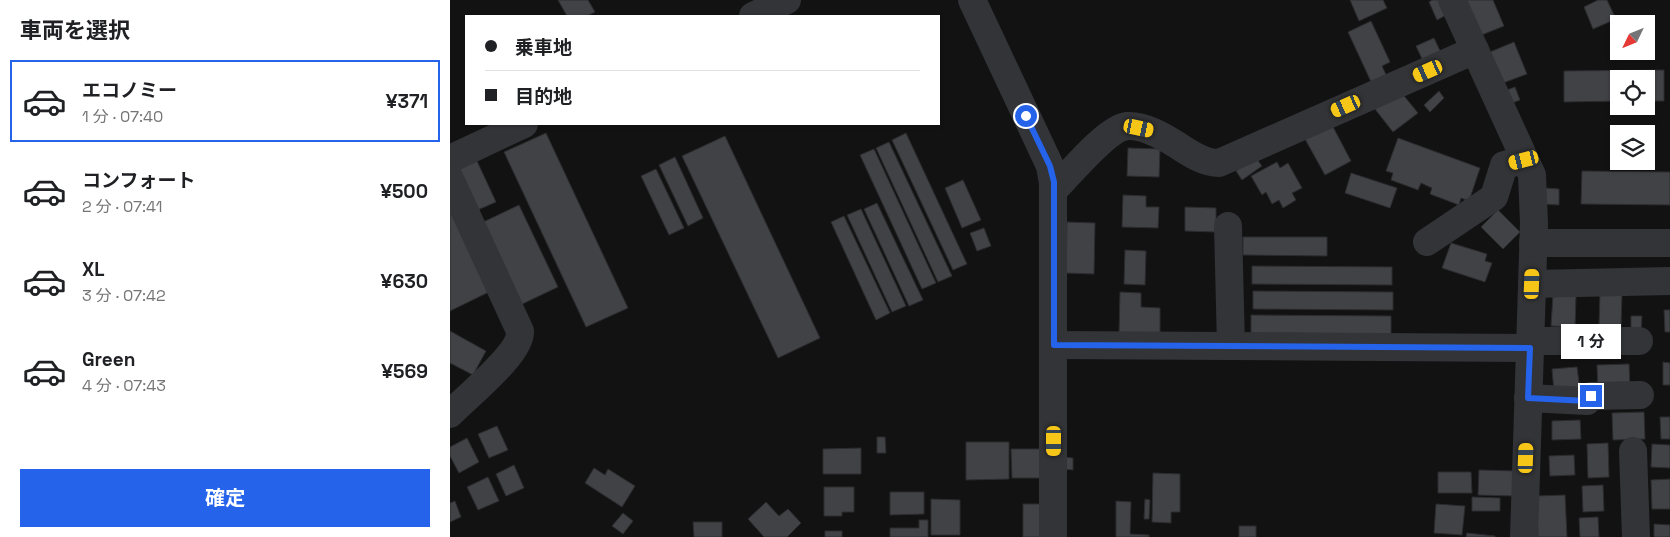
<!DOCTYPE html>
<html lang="ja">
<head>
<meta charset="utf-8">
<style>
	:root { --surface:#fff; --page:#f6f6f6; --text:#202124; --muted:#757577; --line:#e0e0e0; --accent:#2563eb }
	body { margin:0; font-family:"Space Grotesk","Noto Sans JP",sans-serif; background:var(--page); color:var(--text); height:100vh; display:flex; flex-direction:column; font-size:19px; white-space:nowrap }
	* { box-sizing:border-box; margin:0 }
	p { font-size:16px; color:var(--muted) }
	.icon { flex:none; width:28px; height:28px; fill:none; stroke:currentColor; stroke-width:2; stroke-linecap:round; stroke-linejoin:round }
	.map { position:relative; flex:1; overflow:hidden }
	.details { display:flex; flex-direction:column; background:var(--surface); width:450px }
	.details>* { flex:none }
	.top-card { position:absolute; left:15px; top:15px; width:475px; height:110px; border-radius:0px; box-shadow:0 1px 4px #0004; display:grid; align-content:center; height:110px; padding:0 20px; background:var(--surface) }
	.needle { width:32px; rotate:227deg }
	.fabs { position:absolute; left:1160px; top:15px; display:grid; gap:10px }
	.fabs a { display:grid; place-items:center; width:45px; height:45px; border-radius:0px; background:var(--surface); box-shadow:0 1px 4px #0004; font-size:25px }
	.end { position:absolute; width:22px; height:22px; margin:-11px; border:6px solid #2563eb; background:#fff; box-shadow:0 0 0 2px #fff }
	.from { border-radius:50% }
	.bubble { position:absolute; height:35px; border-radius:0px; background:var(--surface); box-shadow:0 1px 4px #0004; font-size:16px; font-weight:700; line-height:35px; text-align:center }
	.car { position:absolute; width:15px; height:30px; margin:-15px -8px; border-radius:6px; box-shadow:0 0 4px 1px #0007; background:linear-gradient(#f5c518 24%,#345 0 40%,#f5c518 0 76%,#345 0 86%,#f5c518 0) }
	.top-card b { display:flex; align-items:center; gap:18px; height:48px; font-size:19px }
	.top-card b+b { border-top:1px solid var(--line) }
	.top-card i { width:12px; height:12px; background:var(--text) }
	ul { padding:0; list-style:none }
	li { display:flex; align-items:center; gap:15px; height:82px; margin:0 10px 8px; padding:0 10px; border:2px solid transparent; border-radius:0px }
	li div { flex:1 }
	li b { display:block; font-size:19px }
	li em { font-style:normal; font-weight:700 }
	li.on { border-color:var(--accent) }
	li>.icon { width:45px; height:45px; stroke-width:1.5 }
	h2 { padding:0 20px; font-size:22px; line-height:60px }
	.button { display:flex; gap:10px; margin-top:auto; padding:10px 20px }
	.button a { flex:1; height:58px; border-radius:0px; background:var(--accent); color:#fff; font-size:20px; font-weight:700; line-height:58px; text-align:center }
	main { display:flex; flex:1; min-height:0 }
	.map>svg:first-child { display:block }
</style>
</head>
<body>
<main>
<section class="details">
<h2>車両を選択</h2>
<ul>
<li class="on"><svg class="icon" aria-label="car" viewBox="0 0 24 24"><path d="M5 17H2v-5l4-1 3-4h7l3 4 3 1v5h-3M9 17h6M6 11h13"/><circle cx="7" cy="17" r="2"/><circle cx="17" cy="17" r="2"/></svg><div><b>エコノミー</b><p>1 分 · 07:40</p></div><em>¥371</em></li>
<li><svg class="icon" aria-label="car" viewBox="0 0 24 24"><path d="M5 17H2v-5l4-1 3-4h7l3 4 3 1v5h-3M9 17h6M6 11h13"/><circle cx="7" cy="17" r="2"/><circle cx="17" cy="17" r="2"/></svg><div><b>コンフォート</b><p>2 分 · 07:41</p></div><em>¥500</em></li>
<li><svg class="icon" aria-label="car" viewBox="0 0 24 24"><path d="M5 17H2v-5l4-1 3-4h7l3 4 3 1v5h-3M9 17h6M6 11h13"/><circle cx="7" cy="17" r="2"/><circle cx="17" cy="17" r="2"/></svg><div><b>XL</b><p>3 分 · 07:42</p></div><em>¥630</em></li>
<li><svg class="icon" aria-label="car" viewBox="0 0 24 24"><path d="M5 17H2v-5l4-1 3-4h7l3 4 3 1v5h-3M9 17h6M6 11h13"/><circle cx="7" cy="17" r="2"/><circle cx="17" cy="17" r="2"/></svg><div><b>Green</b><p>4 分 · 07:43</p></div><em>¥569</em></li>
</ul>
<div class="button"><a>確定</a></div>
</section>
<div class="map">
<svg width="1220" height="537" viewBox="0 0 1220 537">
	<rect width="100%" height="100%" fill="#121213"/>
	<g fill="#414246" stroke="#2c2c2f">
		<path d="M108,0H138L145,12L137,16H117Z"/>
		<path d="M900,0H933L937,8L909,21Z"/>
		<path d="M982,0H994L1000,13L987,20L979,2Z"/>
		<path d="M1014,0H1043L1054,26L1029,36Z"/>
		<path d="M1148,0H1157L1166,19L1143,29L1134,7Z"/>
		<path d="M921,21L940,62L932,66L938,79L923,86L898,32Z"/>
		<path d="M984,38L992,55L974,63L966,46Z"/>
		<path d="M1064,42L1077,74L1053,83L1040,52Z"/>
		<path d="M1214,70V101H1196V79H1169V101L1114,102V71Z"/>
		<path d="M1065,87L1070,100L1062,103L1057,90Z"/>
		<path d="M950,91L968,113L943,132L921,104Z"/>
		<path d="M989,91L994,98L980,112L974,105Z"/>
		<path d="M882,125L901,161L875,175L855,139Z"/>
		<path d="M96,133L178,308L136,327L54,152Z"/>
		<path d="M456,133L517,264L503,270L442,140Z"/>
		<path d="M275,136L370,338L328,358L232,156Z"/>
		<path d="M948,138L1030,168L1019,201L1011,198L1009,205L980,194L982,188L971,183L968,190L941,180L943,173L936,171Z"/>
		<path d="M439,142L502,276L488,282L426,148Z"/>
		<path d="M678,148L710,149L709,177L677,176Z"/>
		<path d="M424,149L486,283L472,289L410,155Z"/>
		<path d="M225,157L253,218L238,226L209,165Z"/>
		<path d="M805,157L812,166L792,180L786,171Z"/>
		<path d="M27,161L46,202L23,212L4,171Z"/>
		<path d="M827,162L830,168L838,163L852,188L842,193L846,200L833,208L829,200L822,204L816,192L812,195L801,176Z"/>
		<path d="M206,169L234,228L219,235L191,176Z"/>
		<path d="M1132,171L1220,172V205L1131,204Z"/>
		<path d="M901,173L947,188L940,208L895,193Z"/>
		<path d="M513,180L531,220L512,228L495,188Z"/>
		<path d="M1095,188L1109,189V205L1094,204Z"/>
		<path d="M673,195L696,196V207H709L708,228L672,227Z"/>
		<path d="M0,203L41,291L0,311Z"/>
		<path d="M427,203L473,300L459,306L414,209Z"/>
		<path d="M69,205L108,287L68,306L29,224Z"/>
		<path d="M735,207L766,208V232L735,231Z"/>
		<path d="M411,209L456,306L442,312L397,215Z"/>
		<path d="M1048,210L1070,232L1053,249L1031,227Z"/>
		<path d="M394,216L440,313L426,320L381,222Z"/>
		<path d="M617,222L645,223L644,274L616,273Z"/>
		<path d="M534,228L541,246L527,251L520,233Z"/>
		<path d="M793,237H877V256L793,255Z"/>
		<path d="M1001,243L1037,254L1035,261L1042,263L1035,282L992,268Z"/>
		<path d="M675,250L696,251L695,285L674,284Z"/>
		<path d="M802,266L942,267V285L802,284Z"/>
		<path d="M803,291L943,292V310L803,309Z"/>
		<path d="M670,292L691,293V307L710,308V335L669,334Z"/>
		<path d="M1150,293L1172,294L1171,327L1149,325Z"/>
		<path d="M1103,295L1126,296L1125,327L1101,326Z"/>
		<path d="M1214,310H1220V332H1215Z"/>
		<path d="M801,315L941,316V334L801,333Z"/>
		<path d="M1181,316H1192L1191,331L1181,330Z"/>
		<path d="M0,331L36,351L23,375L0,363Z"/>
		<path d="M1213,362L1220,363V385H1213Z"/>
		<path d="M1179,364L1180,389L1148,390L1147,365Z"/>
		<path d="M1127,367L1130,390L1104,392L1102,369Z"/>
		<path d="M1194,412L1195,439L1163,440L1162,413Z"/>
		<path d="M1210,417H1220V439H1211Z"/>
		<path d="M1130,420L1131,439L1102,440V421Z"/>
		<path d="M47,426L58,450L39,458L28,434Z"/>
		<path d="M427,437H435L436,453H427Z"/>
		<path d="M17,438L29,462L9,473L0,456V447Z"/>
		<path d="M516,442H559V479L516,480Z"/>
		<path d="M1158,443L1159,477L1138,478L1137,444Z"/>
		<path d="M1202,444L1220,445V468L1201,467Z"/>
		<path d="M411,448V474H373V449Z"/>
		<path d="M561,449H594V478H562Z"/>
		<path d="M1124,455L1125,475L1100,476L1099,456Z"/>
		<path d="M612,457L623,458V470L612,469Z"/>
		<path d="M64,465L74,488L56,496L46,474Z"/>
		<path d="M144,468L155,475L158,469L185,486L172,507L135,483Z"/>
		<path d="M1029,470L1066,471L1065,496L1028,495Z"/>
		<path d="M988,472H1021L1022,493H988Z"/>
		<path d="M703,473L730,474V512H721V523L702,522Z"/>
		<path d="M38,477L49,501L28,510L17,487Z"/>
		<path d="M1220,479V509H1202L1201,480Z"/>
		<path d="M1153,485L1154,511L1133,512L1132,486Z"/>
		<path d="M374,487H404V512H392V516H374Z"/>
		<path d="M440,492H474V514L440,515Z"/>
		<path d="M1115,495L1117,537H1088L1086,496Z"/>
		<path d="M1022,497L1050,498V511H1022Z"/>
		<path d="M481,499L510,500V535H481Z"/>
		<path d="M695,499L700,500L699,519H694Z"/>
		<path d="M5,501L11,517L0,522V503Z"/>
		<path d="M666,501L681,502L680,534L699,535V537H666Z"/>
		<path d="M316,502L329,516L338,509L351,523L337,537H314L298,519Z"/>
		<rect x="573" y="504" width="19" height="33"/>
		<path d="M986,504L1015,506L1012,535L984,533Z"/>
		<path d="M173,513L183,521L173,534L162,526Z"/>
		<path d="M1148,517L1149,537H1130L1129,518Z"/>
		<path d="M469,520H478V537H440V528H469Z"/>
		<path d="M243,522H272V537H244Z"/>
		<path d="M1204,524L1220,525V537H1204Z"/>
		<rect x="789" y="526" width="17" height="11"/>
		<rect x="375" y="531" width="17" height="6"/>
		<path d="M1017,533L1045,536V537H1016Z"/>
	</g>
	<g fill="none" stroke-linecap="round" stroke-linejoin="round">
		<g stroke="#333437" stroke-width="28">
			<path d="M522,0L600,166L603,183V537"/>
			<path d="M1002,0L1082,175L1084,223L1074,537"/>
			<path d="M303,16L337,0"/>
			<path d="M0,159L74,124"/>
			<path d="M0,179L70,331C72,353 16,397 0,414"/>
			<path d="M604,190C619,175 657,128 677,126C694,125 713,136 727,145C739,153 754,163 769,163L1025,50"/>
			<path d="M778,226L781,346"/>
			<path d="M977,242L1044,197L1054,165L1074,160"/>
			<path d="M1083,243H1220"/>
			<path d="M1082,284L1220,281"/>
			<path d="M1080,341H1189"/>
			<path d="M604,345L1080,348"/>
			<path d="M1078,398L1137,401L1141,396L1190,395"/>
			<path d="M1183,451L1186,537"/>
		</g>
	</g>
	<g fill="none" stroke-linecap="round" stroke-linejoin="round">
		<path stroke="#2563eb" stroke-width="6" d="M576,116L600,166L604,182V345L1080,348L1078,398L1137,401L1141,396"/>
	</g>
</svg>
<div class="fabs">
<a><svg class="needle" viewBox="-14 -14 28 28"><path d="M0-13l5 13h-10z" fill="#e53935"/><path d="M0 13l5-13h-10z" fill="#757577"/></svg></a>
<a><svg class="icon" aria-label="locate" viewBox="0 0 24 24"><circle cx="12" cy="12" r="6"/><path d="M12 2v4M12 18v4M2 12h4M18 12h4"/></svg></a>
<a><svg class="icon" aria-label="layers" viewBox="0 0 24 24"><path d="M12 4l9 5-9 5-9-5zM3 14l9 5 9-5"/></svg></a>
</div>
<i class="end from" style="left:576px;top:116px"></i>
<i class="end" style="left:1141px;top:396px"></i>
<div class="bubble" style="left:1111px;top:324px;width:60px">1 分</div>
<i class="car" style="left:978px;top:71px;rotate:246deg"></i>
<i class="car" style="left:896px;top:106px;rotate:246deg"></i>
<i class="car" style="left:689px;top:128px;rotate:102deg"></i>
<i class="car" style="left:1074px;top:160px;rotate:256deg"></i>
<i class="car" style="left:1082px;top:284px;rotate:2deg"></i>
<i class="car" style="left:604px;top:441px;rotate:180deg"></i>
<i class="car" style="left:1076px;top:458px;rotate:2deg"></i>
<div class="top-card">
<b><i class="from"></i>乗車地</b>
<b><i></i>目的地</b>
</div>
</div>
</main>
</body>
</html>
